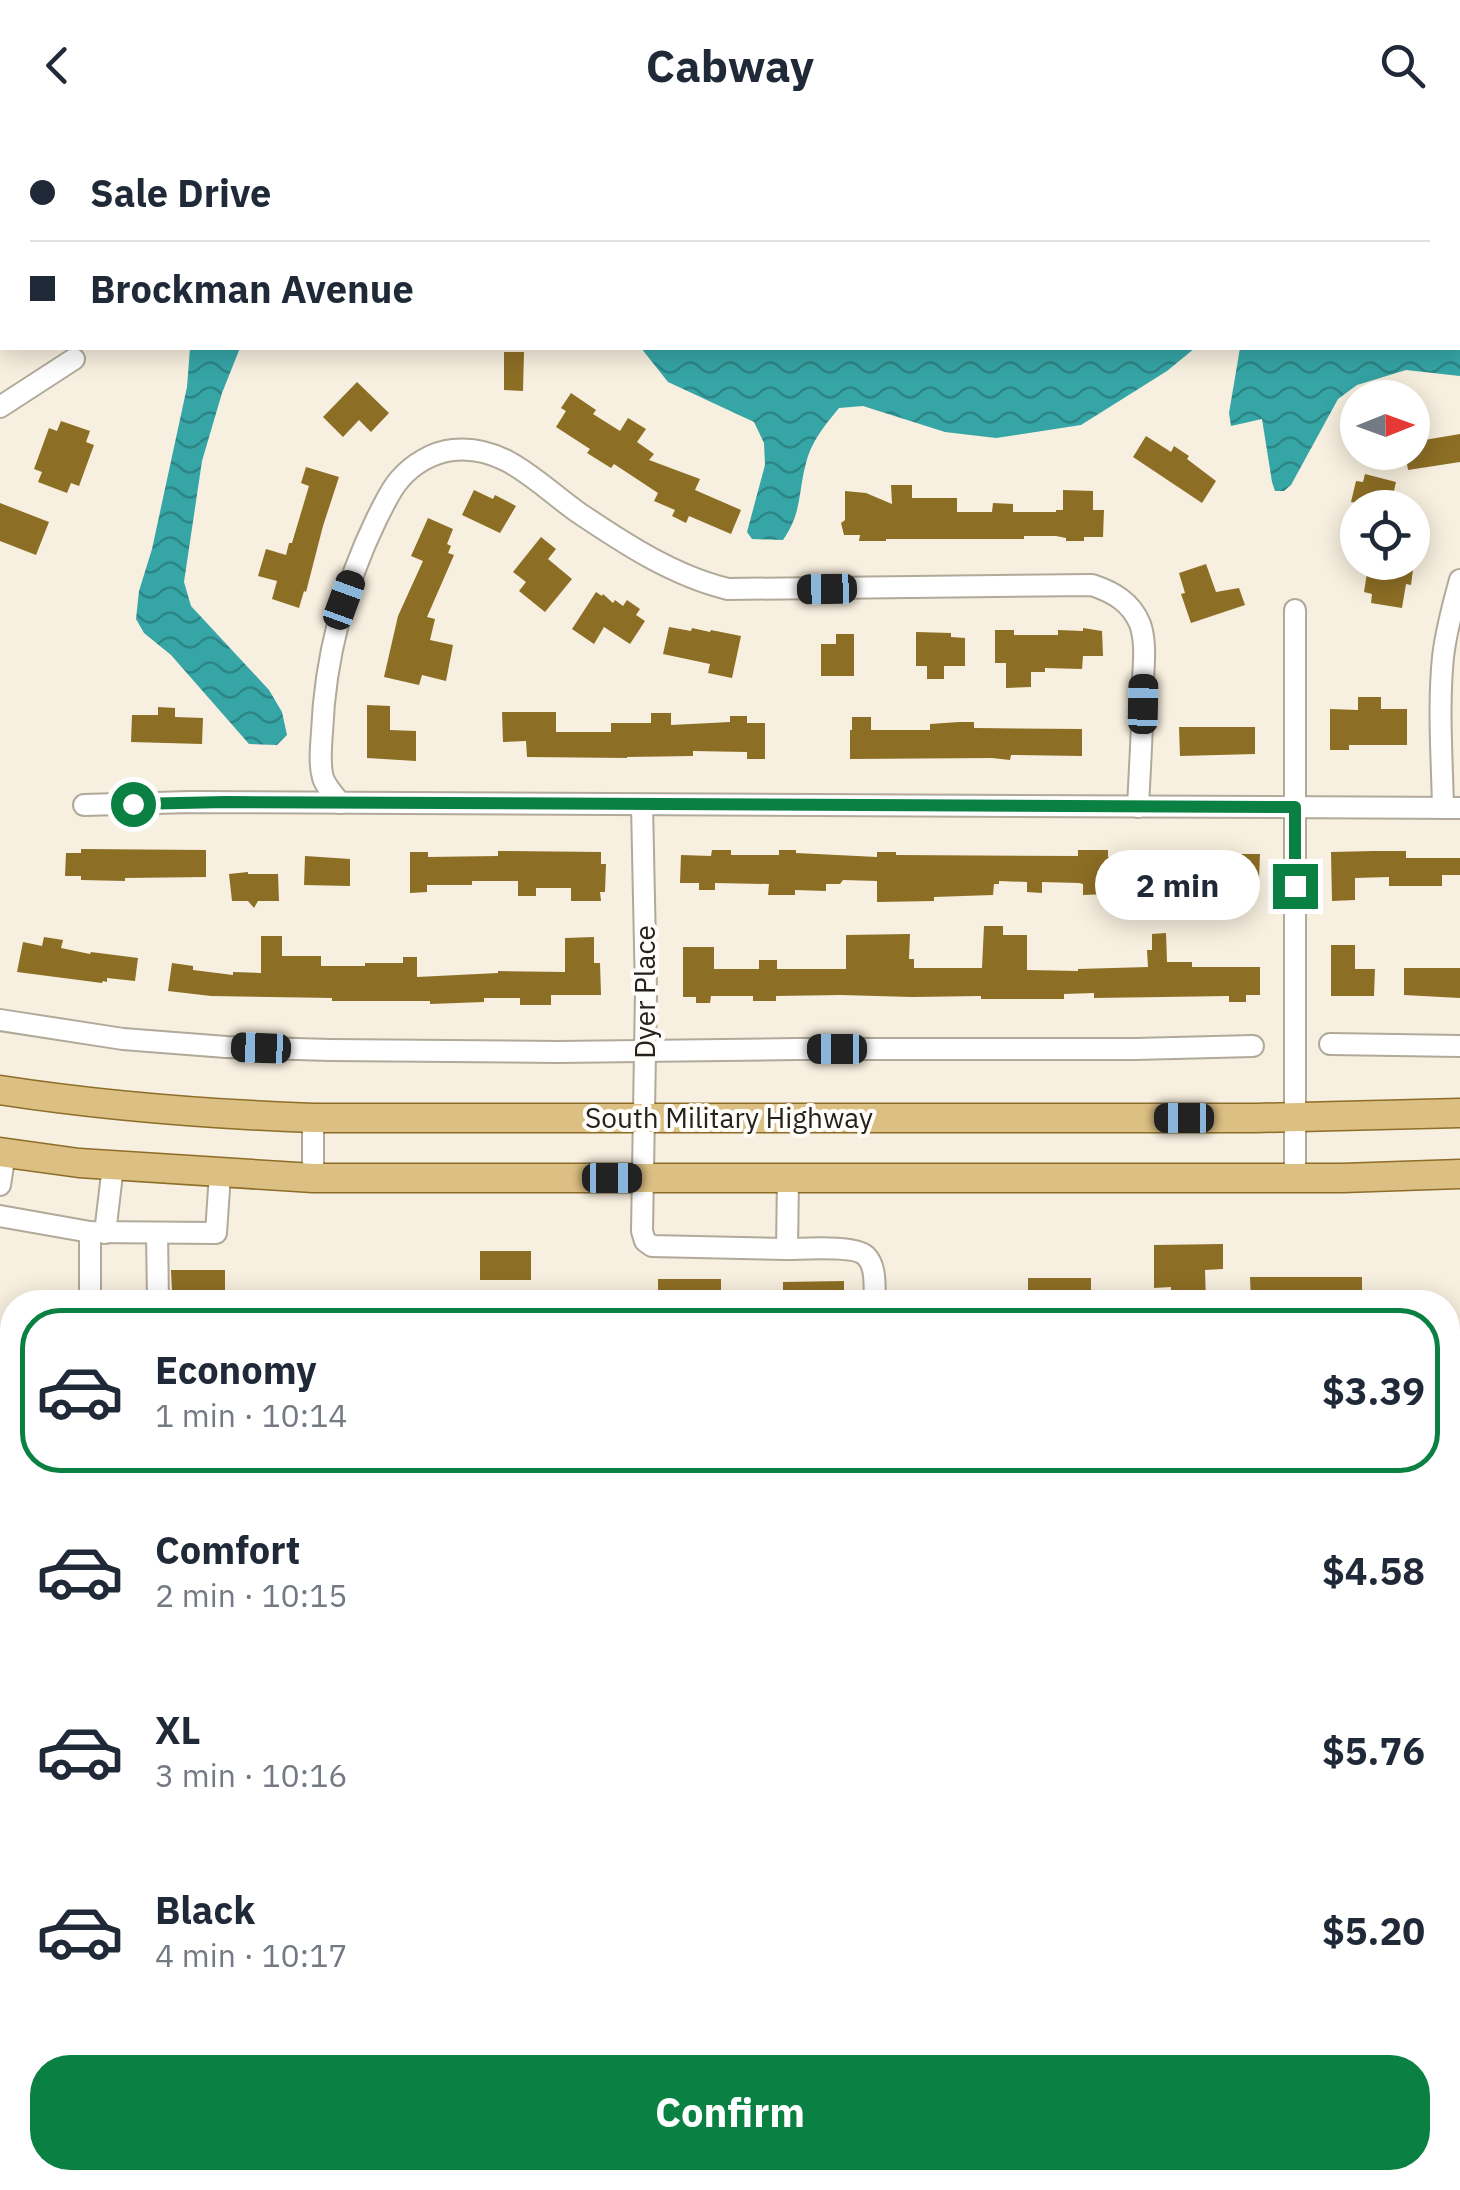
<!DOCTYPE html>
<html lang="en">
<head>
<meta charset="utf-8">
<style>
	:root { --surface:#fff; --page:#f2f2f3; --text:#1f2937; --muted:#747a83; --line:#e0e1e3; --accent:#0b8043 }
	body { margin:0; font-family:"IBM Plex Sans",sans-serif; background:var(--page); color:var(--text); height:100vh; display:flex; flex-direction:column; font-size:38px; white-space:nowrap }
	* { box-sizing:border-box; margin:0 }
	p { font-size:32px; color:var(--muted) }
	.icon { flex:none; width:55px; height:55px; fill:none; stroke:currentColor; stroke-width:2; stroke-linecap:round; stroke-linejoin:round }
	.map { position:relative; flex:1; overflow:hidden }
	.details { position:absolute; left:0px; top:1160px; width:1460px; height:900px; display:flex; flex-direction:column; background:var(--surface); border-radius:40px 40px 0 0; box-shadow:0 5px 25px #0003 }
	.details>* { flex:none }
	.hud { position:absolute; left:0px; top:0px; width:1460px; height:220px; box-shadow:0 5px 25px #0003; display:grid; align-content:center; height:220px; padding:0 30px; background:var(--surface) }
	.needle { width:65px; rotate:89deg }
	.controls { position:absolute; left:1340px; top:250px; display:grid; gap:20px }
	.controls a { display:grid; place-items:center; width:90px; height:90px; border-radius:50%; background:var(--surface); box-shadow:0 5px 25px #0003; font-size:50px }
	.end { position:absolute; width:45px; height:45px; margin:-22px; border:12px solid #0b8043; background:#fff; box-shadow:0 0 0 5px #fff }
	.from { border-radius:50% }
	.bubble { position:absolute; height:70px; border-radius:35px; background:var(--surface); box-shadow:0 5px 25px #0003; font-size:32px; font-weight:700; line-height:70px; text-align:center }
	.car { position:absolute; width:30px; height:60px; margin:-30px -15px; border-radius:12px; box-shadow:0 0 8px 2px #0007; background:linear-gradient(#222 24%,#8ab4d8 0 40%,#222 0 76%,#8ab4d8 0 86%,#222 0) }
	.hud b { display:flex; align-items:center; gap:35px; height:95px; font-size:38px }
	.hud b+b { border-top:2px solid var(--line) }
	.hud i { width:25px; height:25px; background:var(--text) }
	ul { padding:18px 0 0; list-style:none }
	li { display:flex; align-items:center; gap:30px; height:165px; margin:0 20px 15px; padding:0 10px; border:5px solid transparent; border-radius:40px }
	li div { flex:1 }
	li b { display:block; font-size:38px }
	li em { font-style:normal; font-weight:700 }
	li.current { border-color:var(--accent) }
	li>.icon { width:90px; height:90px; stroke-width:1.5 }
	.cta { display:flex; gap:20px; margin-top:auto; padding:20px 30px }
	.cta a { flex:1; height:115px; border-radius:40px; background:var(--accent); color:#fff; font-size:40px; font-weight:700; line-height:115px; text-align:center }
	header { display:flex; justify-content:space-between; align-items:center; height:130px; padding:0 30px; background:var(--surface); font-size:45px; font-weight:700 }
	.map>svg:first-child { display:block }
</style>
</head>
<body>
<header><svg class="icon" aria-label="back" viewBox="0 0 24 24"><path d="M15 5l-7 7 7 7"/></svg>Cabway<svg class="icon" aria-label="search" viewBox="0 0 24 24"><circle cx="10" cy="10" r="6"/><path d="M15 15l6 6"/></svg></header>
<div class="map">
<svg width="1460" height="2060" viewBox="0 0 1460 2060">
	<defs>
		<pattern id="wetland-marsh" width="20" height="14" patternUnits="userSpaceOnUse" patternTransform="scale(2.5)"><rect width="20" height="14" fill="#90ecb4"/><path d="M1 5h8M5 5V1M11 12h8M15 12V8" fill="none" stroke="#7cca9a"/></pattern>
		<pattern id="water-waves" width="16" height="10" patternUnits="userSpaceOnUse" patternTransform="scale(2.5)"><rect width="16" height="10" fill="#36a5a6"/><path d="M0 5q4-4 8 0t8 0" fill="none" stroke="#2d8686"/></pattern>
	</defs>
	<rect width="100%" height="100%" fill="#f7efdf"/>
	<g fill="url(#wetland-marsh)">
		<path d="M1460,1515V1772L1448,1747V1516Z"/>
		<path d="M1460,1996V2060H1237L1242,2048H1448V2002Z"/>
	</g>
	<g fill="url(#water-waves)">
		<path d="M28,0H730L735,2H31Z"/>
		<path d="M1095,0H1460V246L1406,240L1357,255L1338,269L1291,355L1284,361H1275L1272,352L1262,289L1231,296L1229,283L1240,218H1458V2H1084Z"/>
		<path d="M190,218H240L222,263L202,331L184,452L191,476L269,560L282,582L287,605L277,615L249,614L171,525L144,503L136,489L139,461L152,419L187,257Z"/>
		<path d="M641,218H1195L1167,241L1081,295L996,308L945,302L863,276L839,278C825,295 811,312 806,333C798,363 802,383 783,410L752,409L747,402L765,335L764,313L754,292L668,252Z"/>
	</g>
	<g fill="#8d6e25">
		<path d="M504,222H524L523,261L504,260Z"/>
		<path d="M357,252L389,283L371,302L359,290L343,307L323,287Z"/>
		<path d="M571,263L596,280L593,284L620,301L628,288L646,299L637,312L654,324L649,330L700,349L695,360L741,380L731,404L689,386L686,393L672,386L675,380L654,371L658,363L614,334L611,338L587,323L590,319L556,297L566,281L561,278Z"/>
		<path d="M61,291L90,301L86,312L94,315L79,356L71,353L67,363L38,352L42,342L34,339L49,298L57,301Z"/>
		<path d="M1460,304V332L1408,340L1405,322H1412V312Z"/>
		<path d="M1146,306L1171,322L1174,316L1189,326L1187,329L1216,351L1202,373L1133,327Z"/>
		<path d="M306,337L339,347L323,396L306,462L304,461L299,478L272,469L277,451L258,446L266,419L286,425L289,413H292L309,356L301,353Z"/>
		<path d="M1365,344L1396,352L1390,378H1357L1358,373L1351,372L1356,351L1363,352Z"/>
		<path d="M891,355H912V368H957V382H992L993,373L1013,374V382H1056V380H1063V360L1093,361V380H1104L1103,407H1084V411H1066V408L1056,406H1024V409H886V411H859L860,405H844L841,393L845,390V361L866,363L892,374Z"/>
		<path d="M474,360L493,369L495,365L516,376L500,403L462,385Z"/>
		<path d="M0,373L49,392L36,425L0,411Z"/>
		<path d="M428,388L453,399L447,414L451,416L448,423L454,425L427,487L435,489L430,510L453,515L446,551L422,545L419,555L384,547L398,486L423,431L411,426Z"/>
		<path d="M541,407L556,419L548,429L572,449L545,482L519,461L526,452L513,442Z"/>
		<path d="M1378,432H1414L1411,455L1406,454L1402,478L1371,473L1372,464L1364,462L1367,443L1376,444Z"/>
		<path d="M1206,434L1216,462L1239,458L1245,475L1191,493L1181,464L1185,463L1179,443Z"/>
		<path d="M596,462L602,466L603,464L613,473L615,470L623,476L627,470L640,479L636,485L645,491L630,514L604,497L594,514L572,499Z"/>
		<path d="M669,497L691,501L692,498L710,502L711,500L741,506L732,548L708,543L710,534L663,524Z"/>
		<path d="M1083,498L1102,501L1103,526H1083L1082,539L1045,538V542H1031V557L1006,558V533H995V500H1014V505H1058V500L1083,501Z"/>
		<path d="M916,502L951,503V507L965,508V536H944V549H927V536H916Z"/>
		<path d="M836,504H854V546H821V514H836Z"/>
		<path d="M1358,567H1381V579H1407V615H1349V620H1330V579L1358,580Z"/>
		<path d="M367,575L390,576V600L416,601V631L367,628Z"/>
		<path d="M158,577L175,578V587L203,588L202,614L131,612L132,585H158Z"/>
		<path d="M502,582H556V602H611V593H651V583H671V595L730,592V586H747V593H765V629H747V622L693,621V626L627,627V628L527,627L526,611L503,612Z"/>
		<path d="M852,587H871V600H930V594L959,592H974V598L1082,599V626L1011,625L1010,630L992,628L850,629V600H852Z"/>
		<path d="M1179,597H1255V624L1180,626Z"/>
		<path d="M81,719L206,720V747L125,748V751L81,750V746H65L66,723H81Z"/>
		<path d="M712,720H731V725H779V720H796V723L877,727V722H896V725L1078,726V720H1108V727L1162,724V720H1180V724H1260L1259,750L1169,753V764H1152V754L1108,755V764L1083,765V754L1079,753L1042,752V763L1027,762V752L999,751V754H994L993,765L934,767V771L877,772V751L843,750L840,754H826V761L795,760V765H768L769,754L715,753V760H699V753H680L681,725L711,726Z"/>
		<path d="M498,721L601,722V734H606L605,762H600L601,771H571V758H536V766H518V751H472V755H427V762L410,763V722H428V727L498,726Z"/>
		<path d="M1374,721H1406V728H1460V745H1442V756H1389V747L1355,748V770L1332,771L1331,722Z"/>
		<path d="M305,726L350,729V756L304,755Z"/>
		<path d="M248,742V744H278L279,771H258L254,778L248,771H232L229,744Z"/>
		<path d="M984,796H1003V805H1027V840L1078,841V839L1148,837L1147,820H1152V804L1166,803L1167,832H1192V837H1260V865H1246V872H1229V866L1094,868V863L1064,864V869H981V866L912,867L841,865L776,866V871H753V866H711L710,873H696V867H683V817H714V839H759V830H777V839H846V805L910,804L909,829H914V838H982Z"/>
		<path d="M261,806H282V826H321V836H365V833H403V827H417V847L498,843V841L565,842V808L594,807V833H600L601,865H551V875H520V868H484V872L430,874V871H332V868L211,866L168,861L172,833L193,836V840L233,845V842L261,843Z"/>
		<path d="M44,807L63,810L61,818L90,824L91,822L138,828L135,851L107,848V852L103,851L102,853L17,842L23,812L42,816Z"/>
		<path d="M1331,815H1355V839H1375L1374,866H1331Z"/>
		<path d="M1404,838H1460V868L1404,865Z"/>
		<path d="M1223,1114V1139L1205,1140L1206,1172H1171V1157L1154,1158V1115Z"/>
		<rect x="480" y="1121" width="51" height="29"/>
		<path d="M171,1140H225V1162H220V1172H176V1162H172Z"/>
		<path d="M1250,1147H1362V1170L1304,1168V1172H1251Z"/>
		<rect x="1028" y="1148" width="63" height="24"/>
		<rect x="658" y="1149" width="63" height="23"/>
		<path d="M844,1151V1172H783V1152Z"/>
	</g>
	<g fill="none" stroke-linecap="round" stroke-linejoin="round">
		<defs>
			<g id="minor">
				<path d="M0,277L74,229"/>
				<path d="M1295,480V1047"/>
				<path d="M340,673C334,665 326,657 323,648C319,634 321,616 322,602C325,528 345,454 377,388C384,375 390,360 400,349C413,334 433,322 453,320C505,314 540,356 579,383C625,414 674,446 728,459L1092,455C1113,462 1131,472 1140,494C1146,511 1144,531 1143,549C1143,592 1140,634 1138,677"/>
				<path d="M84,675L190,672L1460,678"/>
				<path d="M642,675L646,862L642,1101L645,1111L652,1116L787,1119"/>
				<path d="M1443,678C1442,628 1438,577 1443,527C1446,501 1453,475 1460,450"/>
				<path d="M0,890L123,909L226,917L330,920L558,922L797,919H1135L1253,916"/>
				<path d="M1330,914L1460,916"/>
				<path d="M313,1048V988"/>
				<path d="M788,1048L787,1119C804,1119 855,1115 866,1126C877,1137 874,1158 875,1172"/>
				<path d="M0,1055L5,1023"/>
				<path d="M0,1086L90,1102L216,1103L220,1044"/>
				<path d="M90,1102V1172"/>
				<path d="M105,1103L113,1036"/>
				<path d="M157,1103L158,1172"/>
				<path d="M0,1287L12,1288"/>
				<path d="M0,1402L12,1403"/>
				<path d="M4,1456L12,1457"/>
				<path d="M0,1515L12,1518"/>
				<path d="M0,1789L12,1791"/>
				<path d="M0,1809L12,1810"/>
				<path d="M20,2048L71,2060"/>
			</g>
			<g id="major">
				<path d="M0,960C104,976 208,984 313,988H1256L1460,983"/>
				<path d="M0,1022L79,1033L313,1048H1343L1460,1044"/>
			</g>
		</defs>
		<use href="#minor" stroke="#b1a999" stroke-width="24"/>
		<use href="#major" stroke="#8d6d28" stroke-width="31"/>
		<g stroke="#958f84" stroke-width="4" stroke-dasharray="2.5 8" stroke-linecap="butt">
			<path d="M0,1872L12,1873"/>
			<path d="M1448,1952L1460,1956"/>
		</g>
		<use href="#minor" stroke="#fff" stroke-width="20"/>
		<use href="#major" stroke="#dcbf82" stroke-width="28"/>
	</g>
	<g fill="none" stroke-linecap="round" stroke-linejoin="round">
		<path stroke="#0b8043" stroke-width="12" d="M133,674L226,672L1295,677V756"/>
	</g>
	<g text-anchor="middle" stroke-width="8" stroke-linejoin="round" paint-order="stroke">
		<g font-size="28" fill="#25221c" stroke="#fffdfa">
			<text transform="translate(645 862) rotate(-90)" y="10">Dyer Place</text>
			<text x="729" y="998">South Military Highway</text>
		</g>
	</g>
</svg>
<div class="controls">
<a><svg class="needle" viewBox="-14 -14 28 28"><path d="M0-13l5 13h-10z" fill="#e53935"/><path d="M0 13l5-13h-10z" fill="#747a83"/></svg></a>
<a><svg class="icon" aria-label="locate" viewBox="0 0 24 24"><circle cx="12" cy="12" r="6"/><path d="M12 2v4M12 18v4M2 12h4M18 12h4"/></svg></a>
</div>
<i class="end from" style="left:133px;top:674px"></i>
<i class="end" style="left:1295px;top:756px"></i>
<div class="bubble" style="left:1095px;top:720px;width:165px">2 min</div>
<i class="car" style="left:827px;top:459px;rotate:269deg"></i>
<i class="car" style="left:344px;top:470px;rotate:20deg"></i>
<i class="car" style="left:1143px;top:574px;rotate:1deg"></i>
<i class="car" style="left:261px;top:918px;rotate:272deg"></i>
<i class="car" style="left:837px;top:919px;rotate:270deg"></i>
<i class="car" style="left:1184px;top:988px;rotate:270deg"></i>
<i class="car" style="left:612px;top:1048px;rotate:90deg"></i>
<div class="hud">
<b><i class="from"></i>Sale Drive</b>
<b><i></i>Brockman Avenue</b>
</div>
<section class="details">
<ul>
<li class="current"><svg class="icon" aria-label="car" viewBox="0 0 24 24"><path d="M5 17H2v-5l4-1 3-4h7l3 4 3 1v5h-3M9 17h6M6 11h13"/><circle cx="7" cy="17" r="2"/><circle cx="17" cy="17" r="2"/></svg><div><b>Economy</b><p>1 min · 10:14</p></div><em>$3.39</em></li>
<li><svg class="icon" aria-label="car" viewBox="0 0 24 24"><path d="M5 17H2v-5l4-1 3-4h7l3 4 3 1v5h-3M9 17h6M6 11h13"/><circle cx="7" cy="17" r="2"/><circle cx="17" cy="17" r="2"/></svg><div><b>Comfort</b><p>2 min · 10:15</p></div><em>$4.58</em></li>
<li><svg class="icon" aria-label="car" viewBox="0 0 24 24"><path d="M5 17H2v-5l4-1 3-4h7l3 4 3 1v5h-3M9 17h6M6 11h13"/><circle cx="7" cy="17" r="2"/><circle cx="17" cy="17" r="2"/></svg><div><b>XL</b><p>3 min · 10:16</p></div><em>$5.76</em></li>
<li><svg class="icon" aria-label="car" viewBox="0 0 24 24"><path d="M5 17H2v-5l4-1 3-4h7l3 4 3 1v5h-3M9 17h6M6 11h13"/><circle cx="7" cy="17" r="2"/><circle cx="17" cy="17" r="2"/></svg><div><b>Black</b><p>4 min · 10:17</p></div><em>$5.20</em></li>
</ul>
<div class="cta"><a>Confirm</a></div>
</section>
</div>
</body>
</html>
